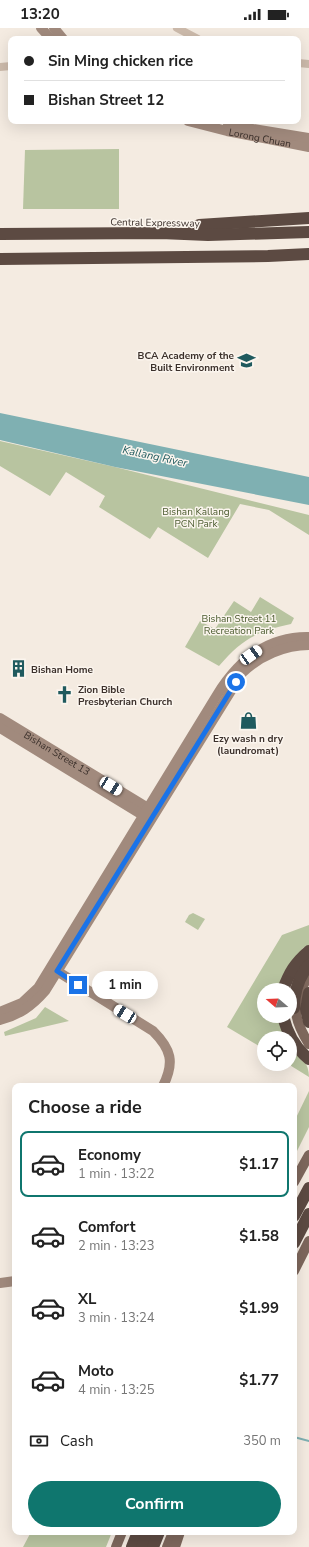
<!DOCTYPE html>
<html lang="en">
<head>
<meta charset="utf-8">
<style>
	:root { --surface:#fff; --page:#f2f2f2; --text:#222; --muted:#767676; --line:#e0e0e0; --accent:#0f766e }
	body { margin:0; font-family:"Nunito Sans",sans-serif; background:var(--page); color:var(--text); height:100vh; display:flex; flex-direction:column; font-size:15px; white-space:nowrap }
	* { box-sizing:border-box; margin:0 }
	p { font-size:13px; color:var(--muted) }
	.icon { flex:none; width:22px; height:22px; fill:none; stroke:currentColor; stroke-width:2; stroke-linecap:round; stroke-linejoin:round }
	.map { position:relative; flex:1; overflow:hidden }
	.side { position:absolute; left:12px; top:1055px; width:285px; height:452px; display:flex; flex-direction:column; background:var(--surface); border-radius:8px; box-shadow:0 4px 16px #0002 }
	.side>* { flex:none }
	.hud { position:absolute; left:8px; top:8px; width:293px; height:88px; border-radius:8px; box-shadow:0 4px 16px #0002; display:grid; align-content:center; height:88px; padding:0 16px; background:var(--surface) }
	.needle { width:26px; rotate:289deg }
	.tools { position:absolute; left:257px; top:955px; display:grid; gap:8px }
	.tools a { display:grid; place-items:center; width:40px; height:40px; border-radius:50%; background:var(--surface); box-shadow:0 4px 16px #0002; font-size:20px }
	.end { position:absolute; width:18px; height:18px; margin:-9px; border:5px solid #1a73e8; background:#fff; box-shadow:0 0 0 2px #fff }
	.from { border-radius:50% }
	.bubble { position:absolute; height:28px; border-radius:14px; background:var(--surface); box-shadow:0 4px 16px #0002; font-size:13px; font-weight:700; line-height:28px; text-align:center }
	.car { position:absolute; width:12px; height:24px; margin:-12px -6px; border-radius:5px; box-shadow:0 0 3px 1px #0007; background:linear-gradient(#fff 24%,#345 0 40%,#fff 0 76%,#345 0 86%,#fff 0) }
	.hud b { display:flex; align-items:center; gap:14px; height:38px; font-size:15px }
	.hud b+b { border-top:1px solid var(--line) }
	.hud i { width:10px; height:10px; background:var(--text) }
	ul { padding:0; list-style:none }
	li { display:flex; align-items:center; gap:12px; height:66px; margin:0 8px 6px; padding:0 8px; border:2px solid transparent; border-radius:8px }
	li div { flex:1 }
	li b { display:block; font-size:15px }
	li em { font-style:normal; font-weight:700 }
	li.current { border-color:var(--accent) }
	li>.icon { width:36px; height:36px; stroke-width:1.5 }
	h2 { padding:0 16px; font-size:18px; line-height:48px }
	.pay { display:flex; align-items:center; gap:10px; height:44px; padding:0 16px; font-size:15px }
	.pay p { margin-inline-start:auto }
	.primary-button { display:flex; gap:8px; margin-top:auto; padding:8px 16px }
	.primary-button a { flex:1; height:46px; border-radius:24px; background:var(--accent); color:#fff; font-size:16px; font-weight:700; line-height:46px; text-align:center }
	.status { display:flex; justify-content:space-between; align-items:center; height:28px; padding:0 20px; background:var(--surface); direction:ltr }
	.status svg { height:11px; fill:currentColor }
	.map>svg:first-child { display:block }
</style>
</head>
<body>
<div class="status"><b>13:20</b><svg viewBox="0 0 49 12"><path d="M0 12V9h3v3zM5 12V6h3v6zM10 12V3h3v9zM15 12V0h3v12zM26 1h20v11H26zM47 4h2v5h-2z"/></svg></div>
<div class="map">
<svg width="309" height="1519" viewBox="0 0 309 1519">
	<rect width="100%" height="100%" fill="#f4ebe1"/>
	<g fill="#b8c4a0">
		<path d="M119,121V181H23L25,122Z"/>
		<path d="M0,413L115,439L309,487V507L269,482L240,476L208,530L158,499L150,511L99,479L105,468L66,444L50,468L0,438Z"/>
		<path d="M260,569L294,590L291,596C257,603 241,612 219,638L185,619L200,593L215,601L234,573L251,584Z"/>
		<path d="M193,885L205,891L198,902L185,894L189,887Z"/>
		<path d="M309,897V917L303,920L278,962H264V988H278L285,1010H264V1021L227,999L282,907Z"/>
		<path d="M45,979L69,993L5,1008L4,1004L36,990Z"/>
		<path d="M290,1018C300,1028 309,1034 309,1049L288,1036H290Z"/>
		<path d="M309,1063V1099L294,1129V1094Z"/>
		<path d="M31,1504H112L106,1519H23Z"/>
	</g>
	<path fill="#7fb0b2" d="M0,385L309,449V477L115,439L0,412Z"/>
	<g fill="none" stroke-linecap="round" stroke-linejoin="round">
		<path stroke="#7fb0b2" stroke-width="2" d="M294,1409L309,1413"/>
		<g stroke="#cdbbac" stroke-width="8">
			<path d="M177,0L198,11"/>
			<path d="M298,35L309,36"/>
			<path d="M0,39L11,38"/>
		</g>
		<g stroke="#a18a7d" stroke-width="10">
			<path d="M41,0L51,11"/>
			<path d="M54,0L63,11"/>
			<path id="s1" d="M188,93L227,103L309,119"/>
			<path d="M228,97L309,110"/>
			<path id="s2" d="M0,690L153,783"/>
			<path d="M0,700L149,791"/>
			<path d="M52,940L153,1003C171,1021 175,1034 163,1058"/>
			<path d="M0,984L22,975L38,960L217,667C238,633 267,608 309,609"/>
			<path d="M0,992C19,987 32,978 45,963L242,645C259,628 285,617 309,617"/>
			<path d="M0,1255L15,1253"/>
		</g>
		<g stroke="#7d675c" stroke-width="10">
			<path d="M309,948C291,974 292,989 309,1016"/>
			<path d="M294,1154L309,1127"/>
			<path d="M294,1243L309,1213"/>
			<path d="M116,1519L122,1504"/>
			<path d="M167,1519L173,1504"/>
			<path d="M175,1519L180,1504"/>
		</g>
		<g stroke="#5c4a42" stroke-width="12">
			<path d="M189,205L199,197L309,190"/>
			<path d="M0,206L161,205L208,207L309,204"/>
			<path d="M0,231L268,228L309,226"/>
			<path d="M283,962C289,945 295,935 309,923"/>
			<path d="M309,965L306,981L309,994"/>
			<path d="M294,980C294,963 298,950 309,937"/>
			<path d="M283,988C287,1005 295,1020 309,1031"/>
			<path d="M294,1188L309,1160"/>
			<path d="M294,1215L309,1186"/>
			<path d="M132,1519L138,1504"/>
			<path d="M142,1519L148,1504"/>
			<path d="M153,1519L159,1504"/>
		</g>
	</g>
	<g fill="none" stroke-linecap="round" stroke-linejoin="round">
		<path stroke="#1a73e8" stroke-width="5" d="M78,957L57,943L236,654"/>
	</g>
	<defs>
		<symbol id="university-bare" viewBox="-9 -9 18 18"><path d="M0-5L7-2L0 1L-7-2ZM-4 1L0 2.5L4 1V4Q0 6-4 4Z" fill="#1f5a5e" stroke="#fbf5ee" stroke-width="2.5" paint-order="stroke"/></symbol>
		<symbol id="building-bare" viewBox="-9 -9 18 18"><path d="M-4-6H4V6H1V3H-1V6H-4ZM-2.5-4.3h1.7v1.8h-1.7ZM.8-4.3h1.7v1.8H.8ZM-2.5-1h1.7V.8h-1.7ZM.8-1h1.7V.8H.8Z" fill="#1f5a5e" stroke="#fbf5ee" stroke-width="2.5" paint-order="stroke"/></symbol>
		<symbol id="church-bare" viewBox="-9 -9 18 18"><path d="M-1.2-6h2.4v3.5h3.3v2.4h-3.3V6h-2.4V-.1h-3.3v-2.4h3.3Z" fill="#1f5a5e" stroke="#fbf5ee" stroke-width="2.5" paint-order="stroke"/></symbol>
		<symbol id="shop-bare" viewBox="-9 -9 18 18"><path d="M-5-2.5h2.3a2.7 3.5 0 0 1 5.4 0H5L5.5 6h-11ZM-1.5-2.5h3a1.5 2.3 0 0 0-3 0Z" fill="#1f5a5e" stroke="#fbf5ee" stroke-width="2.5" paint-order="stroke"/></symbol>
	</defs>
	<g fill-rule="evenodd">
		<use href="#university-bare" x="234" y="320" width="25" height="25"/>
		<use href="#building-bare" x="6" y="628" width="25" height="25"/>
		<use href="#church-bare" x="52" y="654" width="25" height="25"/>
		<use href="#shop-bare" x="236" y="680" width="25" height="25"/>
	</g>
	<g text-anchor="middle" stroke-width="3" stroke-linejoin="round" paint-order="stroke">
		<g font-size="10" fill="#3b302b" stroke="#fbf5ee">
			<text dy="4" stroke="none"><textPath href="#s1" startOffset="74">Lorong Chuan</textPath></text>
			<text transform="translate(155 194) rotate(1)" y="4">Central Expressway</text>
			<text dy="4" stroke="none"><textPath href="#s2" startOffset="67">Bishan Street 13</textPath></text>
		</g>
		<g font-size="10" font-weight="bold" fill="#3b302b" stroke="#fbf5ee" text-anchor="start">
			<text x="234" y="331" text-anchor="end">BCA Academy of the<tspan x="234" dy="12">Built Environment</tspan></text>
			<text x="31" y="645">Bishan Home</text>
			<text x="78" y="665">Zion Bible<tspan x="78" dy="12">Presbyterian Church</tspan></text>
			<text x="248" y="714" text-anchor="middle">Ezy wash n dry<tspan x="248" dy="12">(laundromat)</tspan></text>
		</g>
		<g font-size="10" fill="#4a5a2e" stroke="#fbf5ee">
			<text x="196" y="487">Bishan Kallang<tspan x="196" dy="12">PCN Park</tspan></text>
			<text x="239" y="594">Bishan Street 11<tspan x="239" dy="12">Recreation Park</tspan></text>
		</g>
		<g font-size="11" font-style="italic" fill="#1f5a5e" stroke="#fbf5ee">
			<text transform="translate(155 428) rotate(12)" y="4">Kallang River</text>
		</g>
	</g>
</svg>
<div class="tools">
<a><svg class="needle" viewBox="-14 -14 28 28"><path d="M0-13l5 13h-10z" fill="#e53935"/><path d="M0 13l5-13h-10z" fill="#767676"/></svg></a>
<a><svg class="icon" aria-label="locate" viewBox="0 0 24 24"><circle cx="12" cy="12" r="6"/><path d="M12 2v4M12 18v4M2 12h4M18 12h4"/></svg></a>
</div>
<i class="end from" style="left:236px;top:654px"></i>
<i class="end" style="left:78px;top:957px"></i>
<div class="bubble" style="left:92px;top:943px;width:66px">1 min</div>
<i class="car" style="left:251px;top:627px;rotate:55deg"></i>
<i class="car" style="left:111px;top:758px;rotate:121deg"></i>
<i class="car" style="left:125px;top:986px;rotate:301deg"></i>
<div class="hud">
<b><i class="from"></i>Sin Ming chicken rice</b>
<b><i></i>Bishan Street 12</b>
</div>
<section class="side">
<h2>Choose a ride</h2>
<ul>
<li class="current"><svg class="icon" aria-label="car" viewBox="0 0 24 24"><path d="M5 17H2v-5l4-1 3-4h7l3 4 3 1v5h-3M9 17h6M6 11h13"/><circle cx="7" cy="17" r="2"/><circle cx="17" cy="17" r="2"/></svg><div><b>Economy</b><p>1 min · 13:22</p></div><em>$1.17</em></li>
<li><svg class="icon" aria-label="car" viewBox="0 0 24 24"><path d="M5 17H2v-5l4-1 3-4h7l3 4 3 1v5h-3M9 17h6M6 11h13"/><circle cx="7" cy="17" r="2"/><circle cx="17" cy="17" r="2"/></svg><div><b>Comfort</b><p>2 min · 13:23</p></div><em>$1.58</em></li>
<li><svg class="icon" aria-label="car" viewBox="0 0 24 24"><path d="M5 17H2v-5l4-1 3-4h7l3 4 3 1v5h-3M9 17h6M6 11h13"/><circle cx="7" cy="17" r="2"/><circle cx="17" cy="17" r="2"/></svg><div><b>XL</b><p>3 min · 13:24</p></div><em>$1.99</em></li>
<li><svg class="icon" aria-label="car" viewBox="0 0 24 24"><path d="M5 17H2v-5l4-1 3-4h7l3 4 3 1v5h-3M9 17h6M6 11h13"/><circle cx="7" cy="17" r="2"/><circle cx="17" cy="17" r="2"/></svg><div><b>Moto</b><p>4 min · 13:25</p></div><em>$1.77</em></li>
</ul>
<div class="pay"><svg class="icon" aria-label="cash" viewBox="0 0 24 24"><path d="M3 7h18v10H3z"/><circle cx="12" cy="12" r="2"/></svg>Cash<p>350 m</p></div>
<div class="primary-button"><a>Confirm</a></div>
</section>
</div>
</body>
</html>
